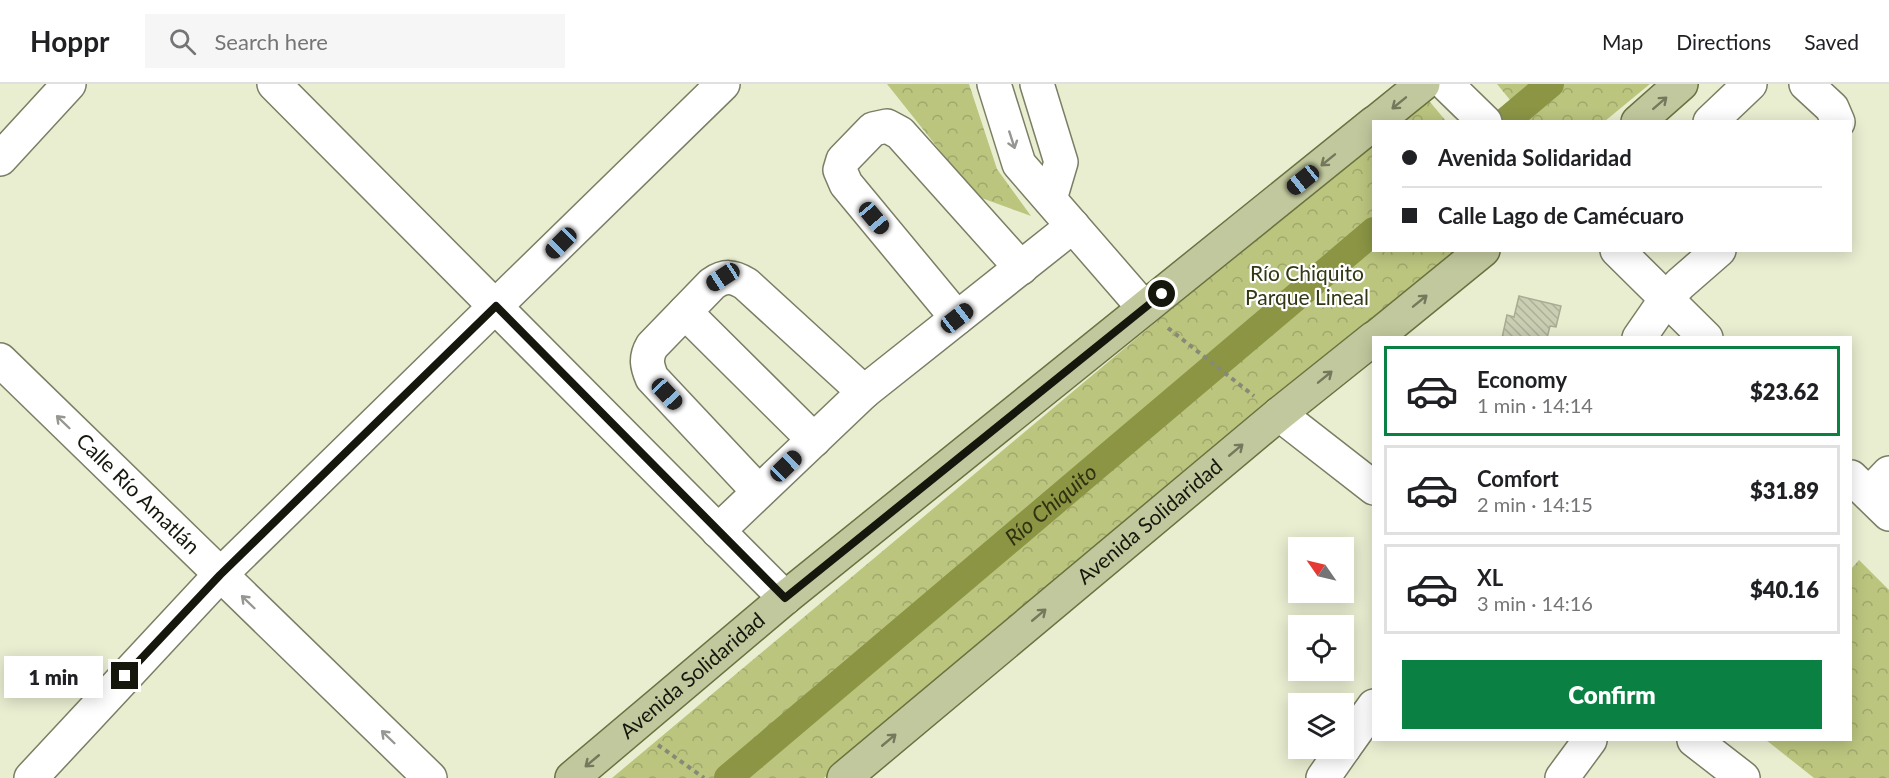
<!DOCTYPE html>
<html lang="en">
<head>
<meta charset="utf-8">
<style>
	:root { --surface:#fff; --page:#f6f6f6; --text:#202124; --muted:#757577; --line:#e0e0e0; --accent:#0b8043 }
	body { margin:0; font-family:Lato,sans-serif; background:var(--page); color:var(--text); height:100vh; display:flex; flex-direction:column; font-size:22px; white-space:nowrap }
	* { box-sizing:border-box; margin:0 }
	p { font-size:20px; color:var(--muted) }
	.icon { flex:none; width:33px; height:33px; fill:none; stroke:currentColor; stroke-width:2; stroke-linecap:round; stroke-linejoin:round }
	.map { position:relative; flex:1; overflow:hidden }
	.side { position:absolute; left:1372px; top:252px; width:480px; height:405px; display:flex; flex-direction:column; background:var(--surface); border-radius:0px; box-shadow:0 3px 15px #0003 }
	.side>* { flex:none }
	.top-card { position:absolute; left:1372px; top:36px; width:480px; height:132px; border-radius:0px; box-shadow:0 3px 15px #0003; display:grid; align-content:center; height:132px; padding:0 30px; background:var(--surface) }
	.needle { width:39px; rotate:304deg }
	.tools { position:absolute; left:1288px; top:453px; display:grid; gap:12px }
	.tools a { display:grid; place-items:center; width:66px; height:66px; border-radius:0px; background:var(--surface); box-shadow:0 3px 15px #0003; font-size:30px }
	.end { position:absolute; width:27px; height:27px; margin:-14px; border:8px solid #15170d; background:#fff; box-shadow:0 0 0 3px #fff }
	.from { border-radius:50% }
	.bubble { position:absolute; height:42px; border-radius:0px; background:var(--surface); box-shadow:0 3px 15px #0003; font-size:20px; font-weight:800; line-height:42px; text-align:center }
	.car { position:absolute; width:18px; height:36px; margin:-18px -9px; border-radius:8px; box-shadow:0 0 4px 2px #0007; background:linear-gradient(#222 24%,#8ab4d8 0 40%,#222 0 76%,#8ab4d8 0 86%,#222 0) }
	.top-card b { display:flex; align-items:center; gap:21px; height:57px; font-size:22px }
	.top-card b+b { border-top:2px solid var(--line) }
	.top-card i { width:15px; height:15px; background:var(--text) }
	ul { padding:10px 0 0; list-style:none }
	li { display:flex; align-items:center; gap:18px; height:90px; margin:0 12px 9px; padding:0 18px; border:3px solid var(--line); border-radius:0px }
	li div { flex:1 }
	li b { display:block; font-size:22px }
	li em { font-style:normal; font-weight:800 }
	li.selected { border-color:var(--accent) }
	li>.icon { width:54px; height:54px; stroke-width:1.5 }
	.cta { display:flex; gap:12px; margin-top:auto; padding:12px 30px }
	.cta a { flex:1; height:69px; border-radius:0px; background:var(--accent); color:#fff; font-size:24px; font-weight:800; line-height:69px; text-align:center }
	header { display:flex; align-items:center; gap:36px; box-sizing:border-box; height:84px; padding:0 30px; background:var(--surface); border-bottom:2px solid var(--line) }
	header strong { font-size:28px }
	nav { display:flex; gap:33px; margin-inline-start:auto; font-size:21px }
	.search { width:420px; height:54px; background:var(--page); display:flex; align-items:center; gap:15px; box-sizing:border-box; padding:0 21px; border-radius:0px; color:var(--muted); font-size:22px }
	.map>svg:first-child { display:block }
</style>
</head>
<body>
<header>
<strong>Hoppr</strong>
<div class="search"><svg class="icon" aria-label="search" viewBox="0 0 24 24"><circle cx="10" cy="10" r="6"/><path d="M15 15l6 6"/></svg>Search here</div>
<nav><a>Map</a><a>Directions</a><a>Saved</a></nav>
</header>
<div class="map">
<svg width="1889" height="694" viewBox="0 0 1889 694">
	<defs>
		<pattern id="park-crowns" width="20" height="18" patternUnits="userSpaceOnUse" patternTransform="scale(1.5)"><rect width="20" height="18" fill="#bbc57e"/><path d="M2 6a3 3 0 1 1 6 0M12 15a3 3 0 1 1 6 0" fill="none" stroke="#a0a86c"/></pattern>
		<pattern id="building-back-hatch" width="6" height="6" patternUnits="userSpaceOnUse" patternTransform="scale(1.5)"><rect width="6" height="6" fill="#caceb2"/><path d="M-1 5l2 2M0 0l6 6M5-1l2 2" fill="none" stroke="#adb098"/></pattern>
	</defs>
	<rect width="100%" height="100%" fill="#e9eed1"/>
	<g fill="url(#park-crowns)">
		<path d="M887,0H969L997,85L1031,132L976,112Z"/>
		<path d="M1497,0H1650L1605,37L1528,38Z"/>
		<path d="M1425,12L1446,37L1395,38Z"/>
		<path d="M1374,55V166L1459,167L824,694H612Z"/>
		<path d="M1859,476L1889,506V694H1814L1766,656H1851V485Z"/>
	</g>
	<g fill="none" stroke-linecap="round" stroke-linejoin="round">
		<g stroke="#8b9544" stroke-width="28">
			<path d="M1505,38L1550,0"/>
			<path id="s1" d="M728,694L1374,147"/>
		</g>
	</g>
	<path fill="url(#building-back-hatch)" stroke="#a8ac91" stroke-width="1.5" d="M1519,212L1561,222L1556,243L1550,242L1547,254H1502L1507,231L1514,233Z"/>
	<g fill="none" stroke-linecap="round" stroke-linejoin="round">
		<defs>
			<g id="minor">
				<path d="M274,0L785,514"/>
				<path d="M994,0L1019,80L1144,224"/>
				<path d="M1037,0L1061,78L1050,115"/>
				<path d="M1446,0L1485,38"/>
				<path d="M1806,0L1832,24L1838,38"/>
				<path d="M1710,38L1750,0"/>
				<path d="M0,75L69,0"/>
				<path d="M1617,166L1706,254"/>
				<path d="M685,228L814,356"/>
				<path d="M957,234L846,100L840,86L843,76L873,45L887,42L900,49L1021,184"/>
				<path d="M1639,254L1666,215L1680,200L1719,166"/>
				<path id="s2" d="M0,276L430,694"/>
				<path d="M864,308L1073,142"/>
				<path d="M1279,330L1374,404"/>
				<path d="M1851,393L1889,430"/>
				<path d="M1869,410L1889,389"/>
				<path d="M718,447L864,308L746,200C733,192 725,191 712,200L652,262C645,274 647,282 652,294L759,408"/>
				<path d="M1694,656L1743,694"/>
				<path d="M1344,664L1374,622"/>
				<path d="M31,694L220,491L723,0"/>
				<path d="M1323,694L1344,664"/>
				<path d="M1562,694L1590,656"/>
			</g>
			<g id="major">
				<path d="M1376,38L1423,0"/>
				<path d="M1638,38L1681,0"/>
				<path d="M1375,254L1483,166"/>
				<path id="s3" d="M572,694L785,514L1374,39"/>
				<path id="s4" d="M844,694L1279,330L1374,254"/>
			</g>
		</defs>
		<use href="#minor" stroke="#7a7e64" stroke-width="36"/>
		<use href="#major" stroke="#6b7240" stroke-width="36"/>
		<g stroke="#868a76" stroke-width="4" stroke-dasharray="4.5 4.5" stroke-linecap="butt">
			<path d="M1168,244L1254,312"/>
			<path d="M658,661L704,694"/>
		</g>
		<use href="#minor" stroke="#fff" stroke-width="33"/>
		<use href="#major" stroke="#c2c89d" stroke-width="33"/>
	</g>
	<defs><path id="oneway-shaft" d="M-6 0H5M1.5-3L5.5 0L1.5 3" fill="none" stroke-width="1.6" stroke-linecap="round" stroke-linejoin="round" transform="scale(1.5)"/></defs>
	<g stroke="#74785c">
		<use href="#oneway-shaft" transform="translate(1399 19) rotate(141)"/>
		<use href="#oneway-shaft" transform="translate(1660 19) rotate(-41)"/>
		<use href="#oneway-shaft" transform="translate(1328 76) rotate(141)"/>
		<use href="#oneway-shaft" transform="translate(1420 217) rotate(-39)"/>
		<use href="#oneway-shaft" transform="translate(1325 293) rotate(-39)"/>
		<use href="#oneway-shaft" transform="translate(1236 366) rotate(-40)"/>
		<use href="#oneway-shaft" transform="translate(1039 531) rotate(-40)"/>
		<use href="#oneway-shaft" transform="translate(889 656) rotate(-40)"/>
		<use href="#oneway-shaft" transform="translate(592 677) rotate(140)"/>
	</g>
	<g stroke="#969792">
		<use href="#oneway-shaft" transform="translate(1012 56) rotate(72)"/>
		<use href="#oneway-shaft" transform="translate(63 338) rotate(-136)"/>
		<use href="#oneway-shaft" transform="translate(248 518) rotate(-136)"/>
		<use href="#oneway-shaft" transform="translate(388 653) rotate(-136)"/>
	</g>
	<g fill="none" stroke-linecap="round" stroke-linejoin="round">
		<path stroke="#15170d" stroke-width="8" d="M125,592L220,491L496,222L785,514L1162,210"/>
	</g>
	<g text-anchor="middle" stroke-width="4.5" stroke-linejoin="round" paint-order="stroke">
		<g font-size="21" fill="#323714" stroke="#fff">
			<text x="1307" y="197">Río Chiquito<tspan x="1307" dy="24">Parque Lineal</tspan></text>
		</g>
		<g font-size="21" fill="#15170d" stroke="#fff">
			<text dy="7" stroke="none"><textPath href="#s2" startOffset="192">Calle Río Amatlán</textPath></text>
			<text dy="7" stroke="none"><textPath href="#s4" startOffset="399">Avenida Solidaridad</textPath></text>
			<text dy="7" stroke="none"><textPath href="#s3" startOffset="158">Avenida Solidaridad</textPath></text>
		</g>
		<g font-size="22" font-style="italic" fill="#2e320f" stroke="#fff">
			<text dy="8" stroke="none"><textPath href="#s1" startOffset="423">Río Chiquito</textPath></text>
		</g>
	</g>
</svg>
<div class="tools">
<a><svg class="needle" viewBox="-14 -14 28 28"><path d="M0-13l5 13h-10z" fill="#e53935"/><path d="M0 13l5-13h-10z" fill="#757577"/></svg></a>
<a><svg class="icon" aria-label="locate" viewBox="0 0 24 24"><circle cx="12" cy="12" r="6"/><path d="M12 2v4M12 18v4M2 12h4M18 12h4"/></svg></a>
<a><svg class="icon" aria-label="layers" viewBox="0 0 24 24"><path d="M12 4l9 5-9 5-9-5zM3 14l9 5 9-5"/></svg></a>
</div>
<i class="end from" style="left:1162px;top:210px"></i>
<i class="end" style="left:125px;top:592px"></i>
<div class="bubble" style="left:4px;top:572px;width:99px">1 min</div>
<i class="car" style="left:1303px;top:96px;rotate:231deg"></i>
<i class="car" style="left:874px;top:134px;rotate:140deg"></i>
<i class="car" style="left:561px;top:159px;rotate:225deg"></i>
<i class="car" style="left:723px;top:193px;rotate:237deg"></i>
<i class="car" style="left:957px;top:234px;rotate:52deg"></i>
<i class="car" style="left:667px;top:310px;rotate:137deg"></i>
<i class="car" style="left:786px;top:382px;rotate:46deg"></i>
<div class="top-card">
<b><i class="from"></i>Avenida Solidaridad</b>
<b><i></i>Calle Lago de Camécuaro</b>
</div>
<section class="side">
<ul>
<li class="selected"><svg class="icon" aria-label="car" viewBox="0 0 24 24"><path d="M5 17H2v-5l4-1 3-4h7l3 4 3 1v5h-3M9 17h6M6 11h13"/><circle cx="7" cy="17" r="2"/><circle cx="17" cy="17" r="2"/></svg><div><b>Economy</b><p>1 min · 14:14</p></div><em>$23.62</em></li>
<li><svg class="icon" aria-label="car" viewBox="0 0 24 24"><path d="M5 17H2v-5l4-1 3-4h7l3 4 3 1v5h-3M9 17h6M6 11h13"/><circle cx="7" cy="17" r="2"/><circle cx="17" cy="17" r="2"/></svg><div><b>Comfort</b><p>2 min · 14:15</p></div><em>$31.89</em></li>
<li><svg class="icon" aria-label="car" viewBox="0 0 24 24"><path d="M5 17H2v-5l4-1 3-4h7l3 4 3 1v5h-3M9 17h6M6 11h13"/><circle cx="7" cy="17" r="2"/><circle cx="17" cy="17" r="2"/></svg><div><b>XL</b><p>3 min · 14:16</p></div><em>$40.16</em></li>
</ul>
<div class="cta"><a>Confirm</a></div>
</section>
</div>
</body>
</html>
